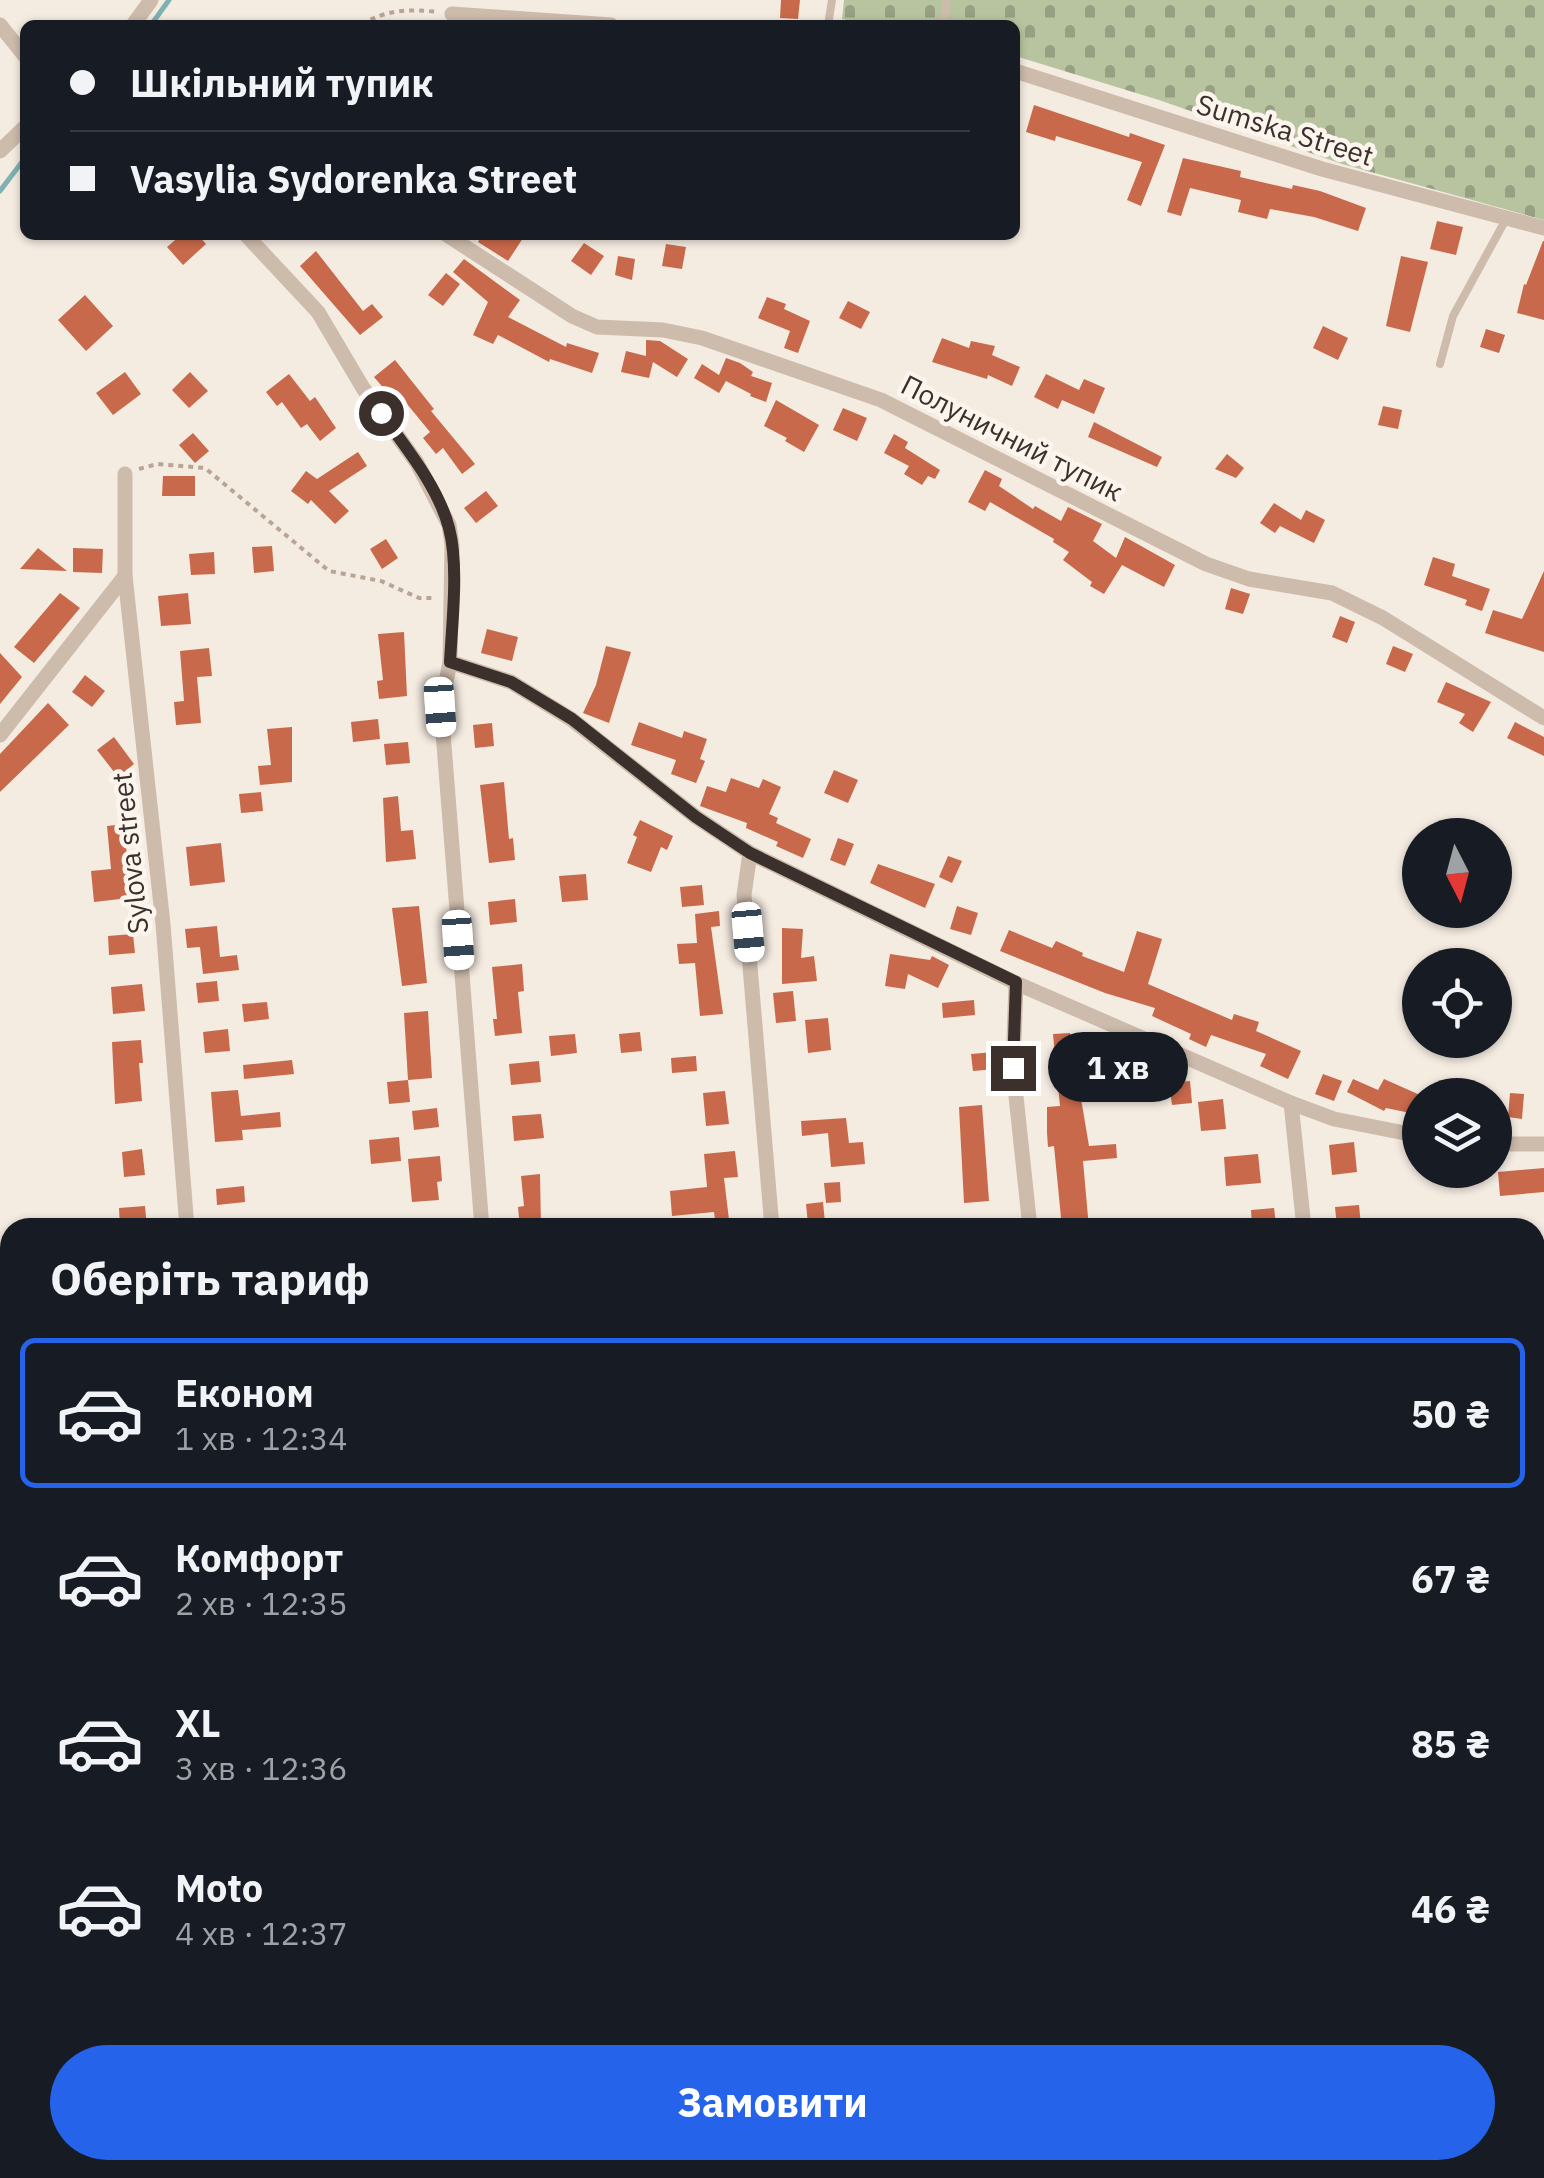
<!DOCTYPE html>
<html lang="uk">
<head>
<meta charset="utf-8">
<style>
	:root { --surface:#171b24; --page:#20242c; --text:#f1f3f6; --muted:#9ea1a6; --line:#363941; --accent:#2563eb }
	body { margin:0; font-family:"IBM Plex Sans",sans-serif; background:var(--page); color:var(--text); height:100vh; display:flex; flex-direction:column; font-size:38px; white-space:nowrap }
	* { box-sizing:border-box; margin:0 }
	p { font-size:32px; color:var(--muted) }
	.icon { flex:none; width:55px; height:55px; fill:none; stroke:currentColor; stroke-width:2; stroke-linecap:round; stroke-linejoin:round }
	.map { position:relative; flex:1; overflow:hidden }
	.side { position:absolute; left:0px; top:1218px; width:1545px; height:962px; display:flex; flex-direction:column; background:var(--surface); border-radius:30px 30px 0 0; box-shadow:0 2px 8px #0004 }
	.side>* { flex:none }
	.guide { position:absolute; left:20px; top:20px; width:1000px; height:220px; border-radius:15px; box-shadow:0 2px 8px #0004; display:grid; align-content:center; height:220px; padding:0 50px; background:var(--surface) }
	.needle { width:65px; rotate:174deg }
	.fabs { position:absolute; left:1402px; top:818px; display:grid; gap:20px }
	.fabs a { display:grid; place-items:center; width:110px; height:110px; border-radius:50%; background:var(--surface); box-shadow:0 2px 8px #0004; font-size:50px }
	.end { position:absolute; width:45px; height:45px; margin:-22px; border:12px solid #3b302b; background:#fff; box-shadow:0 0 0 5px #fff }
	.from { border-radius:50% }
	.bubble { position:absolute; height:70px; border-radius:35px; background:var(--surface); box-shadow:0 2px 8px #0004; font-size:32px; font-weight:800; line-height:70px; text-align:center }
	.car { position:absolute; width:30px; height:60px; margin:-30px -15px; border-radius:12px; box-shadow:0 0 8px 2px #0007; background:linear-gradient(#fff 24%,#345 0 40%,#fff 0 76%,#345 0 86%,#fff 0) }
	.guide b { display:flex; align-items:center; gap:35px; height:95px; font-size:38px }
	.guide b+b { border-top:2px solid var(--line) }
	.guide i { width:25px; height:25px; background:var(--text) }
	ul { padding:0; list-style:none }
	li { display:flex; align-items:center; gap:30px; height:150px; margin:0 20px 15px; padding:0 30px; border:5px solid transparent; border-radius:15px }
	li div { flex:1 }
	li b { display:block; font-size:38px }
	li em { font-style:normal; font-weight:800 }
	li.on { border-color:var(--accent) }
	li>.icon { width:90px; height:90px; stroke-width:1.5 }
	h2 { padding:0 50px; font-size:45px; line-height:120px }
	.button { display:flex; gap:20px; margin-top:auto; padding:20px 50px }
	.button a { flex:1; height:115px; border-radius:60px; background:var(--accent); color:#fff; font-size:40px; font-weight:800; line-height:115px; text-align:center }
	.map>svg:first-child { display:block }
</style>
</head>
<body>
<div class="map">
<svg width="1544" height="2178" viewBox="0 0 1544 2178">
	<defs>
		<pattern id="cemetery-stones" width="16" height="16" patternUnits="userSpaceOnUse" patternTransform="scale(2.5)"><rect width="16" height="16" fill="#b8c4a0"/><path d="M2 7V4a2 2 0 0 1 4 0v3zM10 15v-3a2 2 0 0 1 4 0v3z" fill="#97a083"/></pattern>
	</defs>
	<rect width="100%" height="100%" fill="#f4ebe1"/>
	<path fill="url(#cemetery-stones)" d="M844,0H1544V220L1342,164L1159,100L1015,56V25H872L842,19Z"/>
	<g fill="none" stroke-linecap="round" stroke-linejoin="round">
		<g stroke="#7fb0b2" stroke-width="5">
			<path d="M151,25L169,0"/>
			<path d="M0,191L25,158"/>
		</g>
	</g>
	<g fill="#c8694b">
		<path d="M781,0H800L798,19L780,18Z"/>
		<path d="M1034,105L1129,137L1130,133L1165,145L1141,206L1127,200L1142,162L1056,136L1055,141L1026,132Z"/>
		<path d="M1183,158L1241,171L1240,177L1292,189L1293,185L1320,191L1366,208L1358,231L1314,217L1270,209L1267,219L1238,212L1241,200L1190,188L1181,216L1167,212Z"/>
		<path d="M1437,221L1463,227L1456,255L1430,249Z"/>
		<path d="M181,235H198L206,244L183,265L167,247Z"/>
		<path d="M482,235H525L508,261L478,242Z"/>
		<path d="M1543,241H1544V320L1517,313L1524,284L1526,285Z"/>
		<path d="M584,243L604,256L591,275L571,261Z"/>
		<path d="M666,244L686,247L682,269L662,266Z"/>
		<path d="M316,251L363,311L372,304L383,317L360,335L300,266Z"/>
		<path d="M618,256L635,259L632,280L615,275Z"/>
		<path d="M1401,256L1428,262L1410,332L1386,326Z"/>
		<path d="M464,259L520,300L508,317L566,347L567,343L599,353L592,373L550,359L549,362L498,335L493,344L473,335L488,302L453,272Z"/>
		<path d="M446,273L460,284L443,306L428,295Z"/>
		<path d="M85,295L113,326L86,351L58,320Z"/>
		<path d="M767,297L786,304L784,309L810,321L798,353L784,348L790,331L758,318Z"/>
		<path d="M848,301L870,312L861,329L839,318Z"/>
		<path d="M1323,326L1348,338L1338,360L1313,348Z"/>
		<path d="M1486,329L1505,335L1499,353L1480,347Z"/>
		<path d="M942,338L969,348L971,341L995,346L992,355L1020,367L1012,386L988,375L987,379L932,362Z"/>
		<path d="M646,340L660,341L688,359L677,377L653,362L649,378L621,372L626,351L646,356Z"/>
		<path d="M726,358L740,363L753,372L751,376L772,383L766,402L750,396L751,394L726,381L719,393L694,378L702,364L719,375Z"/>
		<path d="M395,360L434,409L431,411L475,464L462,474L443,448L436,454L423,438L430,432L398,393L392,398L374,377Z"/>
		<path d="M125,372L141,394L113,415L96,393Z"/>
		<path d="M190,372L208,391L189,408L172,390Z"/>
		<path d="M289,374L310,401L315,397L336,428L320,441L307,424L301,428L282,402L277,406L266,392Z"/>
		<path d="M1046,374L1079,390L1084,379L1105,388L1094,414L1062,400L1058,409L1034,397Z"/>
		<path d="M776,400L819,425L804,452L785,441L787,438L764,426Z"/>
		<path d="M1383,406L1402,410L1398,429L1378,425Z"/>
		<path d="M843,408L867,418L857,441L833,430Z"/>
		<path d="M1094,422L1162,457L1157,467L1088,437Z"/>
		<path d="M193,433L209,451L195,463L179,445Z"/>
		<path d="M894,434L908,442L905,448L940,470L935,479L928,476L922,485L904,474L909,466L884,453Z"/>
		<path d="M358,452L367,466L329,491L349,511L335,524L311,500L308,504L291,491L306,471L317,479Z"/>
		<path d="M1227,454L1244,468L1236,478L1215,469Z"/>
		<path d="M985,470L1002,479L999,486L1033,509L1035,506L1061,521L1068,507L1102,524L1093,541L1116,558L1125,537L1175,565L1164,587L1122,565L1104,594L1090,586L1092,582L1063,560L1069,552L1053,542L1054,539L990,502L985,511L968,502Z"/>
		<path d="M163,476H195V496H162Z"/>
		<path d="M486,491L498,506L476,523L464,508Z"/>
		<path d="M1274,503L1301,520L1306,510L1325,520L1314,543L1280,526L1275,533L1260,523Z"/>
		<path d="M386,539L398,558L382,569L370,549Z"/>
		<path d="M272,546L274,571L254,573L252,547Z"/>
		<path d="M38,548L67,571L20,569Z"/>
		<path d="M73,548L103,549L102,573L73,572Z"/>
		<path d="M214,552L215,574L191,575L189,554Z"/>
		<path d="M1433,557L1455,564L1452,576L1490,589L1482,611L1465,605L1467,600L1424,585Z"/>
		<path d="M1544,571V652L1485,633L1493,610L1522,619Z"/>
		<path d="M1231,588L1250,594L1243,614L1225,609Z"/>
		<path d="M60,593L80,608L34,663L14,647Z"/>
		<path d="M188,593L191,624L161,626L158,596Z"/>
		<path d="M1340,616L1355,622L1347,643L1332,637Z"/>
		<path d="M487,629L518,637L512,661L481,653Z"/>
		<path d="M404,632L407,696L379,699L377,681L383,680L378,634Z"/>
		<path d="M606,646L631,652L609,723L583,713L596,685Z"/>
		<path d="M1393,646L1413,654L1405,672L1386,664Z"/>
		<path d="M209,648L212,676L197,677L201,723L176,725L174,702L184,701L180,651Z"/>
		<path d="M0,653L22,677L0,704Z"/>
		<path d="M85,675L105,691L92,707L72,692Z"/>
		<path d="M1446,682L1491,702L1473,732L1459,723L1465,714L1437,702Z"/>
		<path d="M48,703L69,725L0,792V754Z"/>
		<path d="M378,719L380,739L353,742L351,722Z"/>
		<path d="M639,722L682,738L684,731L707,739L700,759L705,761L696,783L671,774L676,760L631,745Z"/>
		<path d="M1515,722L1544,737V756L1507,738Z"/>
		<path d="M492,723L494,746L475,748L473,725Z"/>
		<path d="M292,727V782L260,785L258,766L271,765L267,729Z"/>
		<path d="M114,737L134,764L118,777L97,750Z"/>
		<path d="M408,742L410,763L386,765L384,744Z"/>
		<path d="M834,770L858,780L848,803L824,793Z"/>
		<path d="M731,778L759,788L763,779L781,787L769,814L778,818L776,823L811,839L803,858L776,846L778,842L746,828L747,823L700,806L707,786L726,792Z"/>
		<path d="M504,782L509,839L513,838L515,860L489,863L480,785Z"/>
		<path d="M261,792L263,811L241,813L239,794Z"/>
		<path d="M398,796L401,831L413,830L416,859L386,862L383,798Z"/>
		<path d="M640,820L673,836L667,850L661,847L651,872L627,863L637,837L633,835Z"/>
		<path d="M125,824L129,898L94,902L91,871L111,869L107,826Z"/>
		<path d="M838,838L854,844L845,866L830,860Z"/>
		<path d="M221,843L225,882L190,886L186,847Z"/>
		<path d="M948,856L962,861L952,883L939,877Z"/>
		<path d="M878,864L935,884L925,908L870,883Z"/>
		<path d="M586,874L588,900L562,902L559,876Z"/>
		<path d="M702,885L704,905L682,907L680,887Z"/>
		<path d="M515,899L517,922L490,925L488,902Z"/>
		<path d="M419,906L427,983L402,986L392,908Z"/>
		<path d="M957,906L978,913L971,935L950,929Z"/>
		<path d="M719,911L720,926L711,927L723,1014L700,1016L695,963L679,964L677,944L697,943L695,914Z"/>
		<path d="M217,926L220,957L237,955L239,970L203,974L200,947L187,948L185,929Z"/>
		<path d="M782,928L803,929L801,958L814,956L817,981L782,984Z"/>
		<path d="M1009,930L1052,948L1056,941L1083,953L1082,956L1124,972L1137,931L1162,939L1148,984L1232,1020L1234,1014L1259,1022L1256,1031L1301,1051L1288,1079L1260,1066L1266,1054L1211,1035L1206,1047L1189,1039L1191,1034L1152,1016L1155,1008L1105,993L1000,951Z"/>
		<path d="M133,934L135,953L109,955L108,936Z"/>
		<path d="M890,954L930,960L932,956L949,965L938,988L908,974L905,989L885,986Z"/>
		<path d="M522,964L524,991L518,992L522,1033L495,1036L493,1019H497L492,967Z"/>
		<path d="M217,981L219,1001L198,1003L196,983Z"/>
		<path d="M142,984L145,1011L113,1014L111,987Z"/>
		<path d="M793,991L796,1021L776,1023L773,993Z"/>
		<path d="M974,1000L975,1015L943,1018L942,1003Z"/>
		<path d="M267,1002L269,1019L244,1022L242,1004Z"/>
		<path d="M428,1011L432,1078L408,1080L404,1013Z"/>
		<path d="M828,1018L831,1050L808,1053L805,1020Z"/>
		<path d="M228,1029L230,1051L205,1053L203,1032Z"/>
		<path d="M640,1032L642,1051L621,1053L619,1034Z"/>
		<path d="M1070,1033L1089,1146L1116,1144L1117,1158L1083,1161L1089,1228H1062L1054,1146L1048,1147L1047,1133V1107L1060,1106L1053,1034Z"/>
		<path d="M575,1034L577,1053L551,1056L549,1036Z"/>
		<path d="M141,1040L143,1063H139L142,1101L115,1104L112,1042Z"/>
		<path d="M994,1052L996,1069L973,1071L971,1054Z"/>
		<path d="M696,1056L697,1071L672,1073L671,1058Z"/>
		<path d="M292,1060L294,1074L244,1079L243,1065Z"/>
		<path d="M539,1061L541,1082L511,1085L509,1064Z"/>
		<path d="M1323,1074L1342,1081L1334,1101L1315,1094Z"/>
		<path d="M1353,1079L1378,1090L1384,1079L1420,1095V1115L1386,1108L1384,1111L1347,1092Z"/>
		<path d="M408,1080L410,1102L389,1104L387,1082Z"/>
		<path d="M1190,1081L1192,1103L1172,1105L1169,1083Z"/>
		<path d="M238,1090L241,1116L280,1112L281,1127L242,1130L243,1140L215,1142L211,1092Z"/>
		<path d="M725,1091L729,1124L706,1126L703,1093Z"/>
		<path d="M1510,1093L1524,1094L1522,1119L1508,1117Z"/>
		<path d="M1223,1099L1226,1129L1201,1131L1198,1102Z"/>
		<path d="M982,1105L989,1201L964,1203L959,1107Z"/>
		<path d="M437,1108L439,1127L414,1130L412,1111Z"/>
		<path d="M541,1114L544,1138L514,1141L512,1116Z"/>
		<path d="M846,1118L849,1143L863,1142L865,1164L831,1167L828,1133L802,1136L801,1121Z"/>
		<path d="M399,1137L401,1161L371,1164L369,1140Z"/>
		<path d="M1354,1142L1357,1172L1332,1175L1329,1145Z"/>
		<path d="M142,1149L145,1175L124,1177L122,1152Z"/>
		<path d="M735,1151L738,1177L724,1178L730,1228H716L714,1212L672,1216L670,1191L707,1187L704,1154Z"/>
		<path d="M1258,1154L1261,1183L1226,1186L1224,1157Z"/>
		<path d="M440,1156L442,1181L437,1182L439,1200L412,1202L408,1159Z"/>
		<path d="M1544,1168V1192L1500,1196L1498,1172Z"/>
		<path d="M540,1174L541,1228H520L518,1207L524,1206L521,1176Z"/>
		<path d="M840,1182L841,1202L826,1203L824,1183Z"/>
		<path d="M244,1186L245,1202L217,1205L216,1189Z"/>
		<path d="M823,1202L825,1223L808,1224L806,1204Z"/>
		<path d="M1359,1205L1361,1225L1337,1227L1335,1207Z"/>
		<path d="M145,1206L147,1228H120L119,1208Z"/>
		<path d="M1274,1208L1276,1224L1252,1226L1251,1210Z"/>
	</g>
	<g fill="none" stroke-linecap="round" stroke-linejoin="round">
		<g stroke="#b9a596" stroke-width="4" stroke-dasharray="5 5" stroke-linecap="butt">
			<path d="M362,25C385,9 411,9 438,12"/>
			<path d="M139,469L157,464L205,468L329,571L381,581L419,598H436"/>
		</g>
		<g stroke="#cdbbac" stroke-width="8">
			<path d="M828,25L832,0"/>
			<path d="M944,25L947,0"/>
			<path d="M1440,364L1453,316L1506,219"/>
		</g>
		<g stroke="#cdbbac" stroke-width="15">
			<path d="M452,14L611,25"/>
			<path d="M0,25L25,56"/>
			<path d="M133,25L151,0"/>
			<path d="M1015,71L1322,169L1544,228"/>
			<path d="M0,151L25,127"/>
			<path d="M246,235L318,312L363,388L417,463L449,525L452,545L450,662L511,682L571,719L696,817L750,853L1016,983L1291,1103L1334,1119L1420,1136"/>
			<path d="M447,235L572,316L597,327L663,330L702,338L881,400L1206,564L1249,579L1332,593L1383,618L1544,718"/>
			<path d="M125,474V576L163,924L187,1228"/>
			<path d="M450,662L441,707L482,1228"/>
			<path d="M0,735L125,576"/>
			<path d="M750,853L744,895L772,1228"/>
			<path d="M1016,983L1013,1068L1030,1228"/>
			<path d="M1291,1103L1304,1228"/>
			<path d="M1495,1144H1544"/>
			<path d="M1535,2132L1544,2131"/>
			<path d="M279,2170L280,2178"/>
			<path d="M573,2170L574,2178"/>
			<path d="M859,2170L860,2178"/>
			<path d="M1386,2170V2178"/>
			<path d="M1104,2178L1175,2170"/>
		</g>
		<g stroke="#a18a7d" stroke-width="20">
			<path d="M1535,1736L1544,1735"/>
			<path d="M0,1885L10,1884"/>
		</g>
	</g>
	<g fill="none" stroke-linecap="round" stroke-linejoin="round">
		<path stroke="#3b302b" stroke-width="12" d="M381,413C406,448 438,486 449,528C459,566 452,622 450,662L511,682L572,719L696,817L750,853L1016,982L1013,1068"/>
	</g>
	<g text-anchor="middle" stroke-width="9" stroke-linejoin="round" paint-order="stroke">
		<g font-size="28" fill="#3b302b" stroke="#fbf5ee">
			<text transform="translate(1285 130) rotate(17)" y="10">Sumska Street</text>
			<text transform="translate(1012 438) rotate(27)" y="10">Полуничний тупик</text>
			<text transform="translate(130 853) rotate(-96)" y="10">Sylova street</text>
		</g>
	</g>
</svg>
<div class="fabs">
<a><svg class="needle" viewBox="-14 -14 28 28"><path d="M0-13l5 13h-10z" fill="#e53935"/><path d="M0 13l5-13h-10z" fill="#9ea1a6"/></svg></a>
<a><svg class="icon" aria-label="locate" viewBox="0 0 24 24"><circle cx="12" cy="12" r="6"/><path d="M12 2v4M12 18v4M2 12h4M18 12h4"/></svg></a>
<a><svg class="icon" aria-label="layers" viewBox="0 0 24 24"><path d="M12 4l9 5-9 5-9-5zM3 14l9 5 9-5"/></svg></a>
</div>
<i class="end from" style="left:381px;top:413px"></i>
<i class="end" style="left:1013px;top:1068px"></i>
<div class="bubble" style="left:1048px;top:1032px;width:140px">1 хв</div>
<i class="car" style="left:440px;top:707px;rotate:176deg"></i>
<i class="car" style="left:748px;top:932px;rotate:175deg"></i>
<i class="car" style="left:458px;top:940px;rotate:176deg"></i>
<div class="guide">
<b><i class="from"></i>Шкільний тупик</b>
<b><i></i>Vasylia Sydorenka Street</b>
</div>
<section class="side">
<h2>Оберіть тариф</h2>
<ul>
<li class="on"><svg class="icon" aria-label="car" viewBox="0 0 24 24"><path d="M5 17H2v-5l4-1 3-4h7l3 4 3 1v5h-3M9 17h6M6 11h13"/><circle cx="7" cy="17" r="2"/><circle cx="17" cy="17" r="2"/></svg><div><b>Економ</b><p>1 хв · 12:34</p></div><em>50 ₴</em></li>
<li><svg class="icon" aria-label="car" viewBox="0 0 24 24"><path d="M5 17H2v-5l4-1 3-4h7l3 4 3 1v5h-3M9 17h6M6 11h13"/><circle cx="7" cy="17" r="2"/><circle cx="17" cy="17" r="2"/></svg><div><b>Комфорт</b><p>2 хв · 12:35</p></div><em>67 ₴</em></li>
<li><svg class="icon" aria-label="car" viewBox="0 0 24 24"><path d="M5 17H2v-5l4-1 3-4h7l3 4 3 1v5h-3M9 17h6M6 11h13"/><circle cx="7" cy="17" r="2"/><circle cx="17" cy="17" r="2"/></svg><div><b>XL</b><p>3 хв · 12:36</p></div><em>85 ₴</em></li>
<li><svg class="icon" aria-label="car" viewBox="0 0 24 24"><path d="M5 17H2v-5l4-1 3-4h7l3 4 3 1v5h-3M9 17h6M6 11h13"/><circle cx="7" cy="17" r="2"/><circle cx="17" cy="17" r="2"/></svg><div><b>Moto</b><p>4 хв · 12:37</p></div><em>46 ₴</em></li>
</ul>
<div class="button"><a>Замовити</a></div>
</section>
</div>
</body>
</html>
